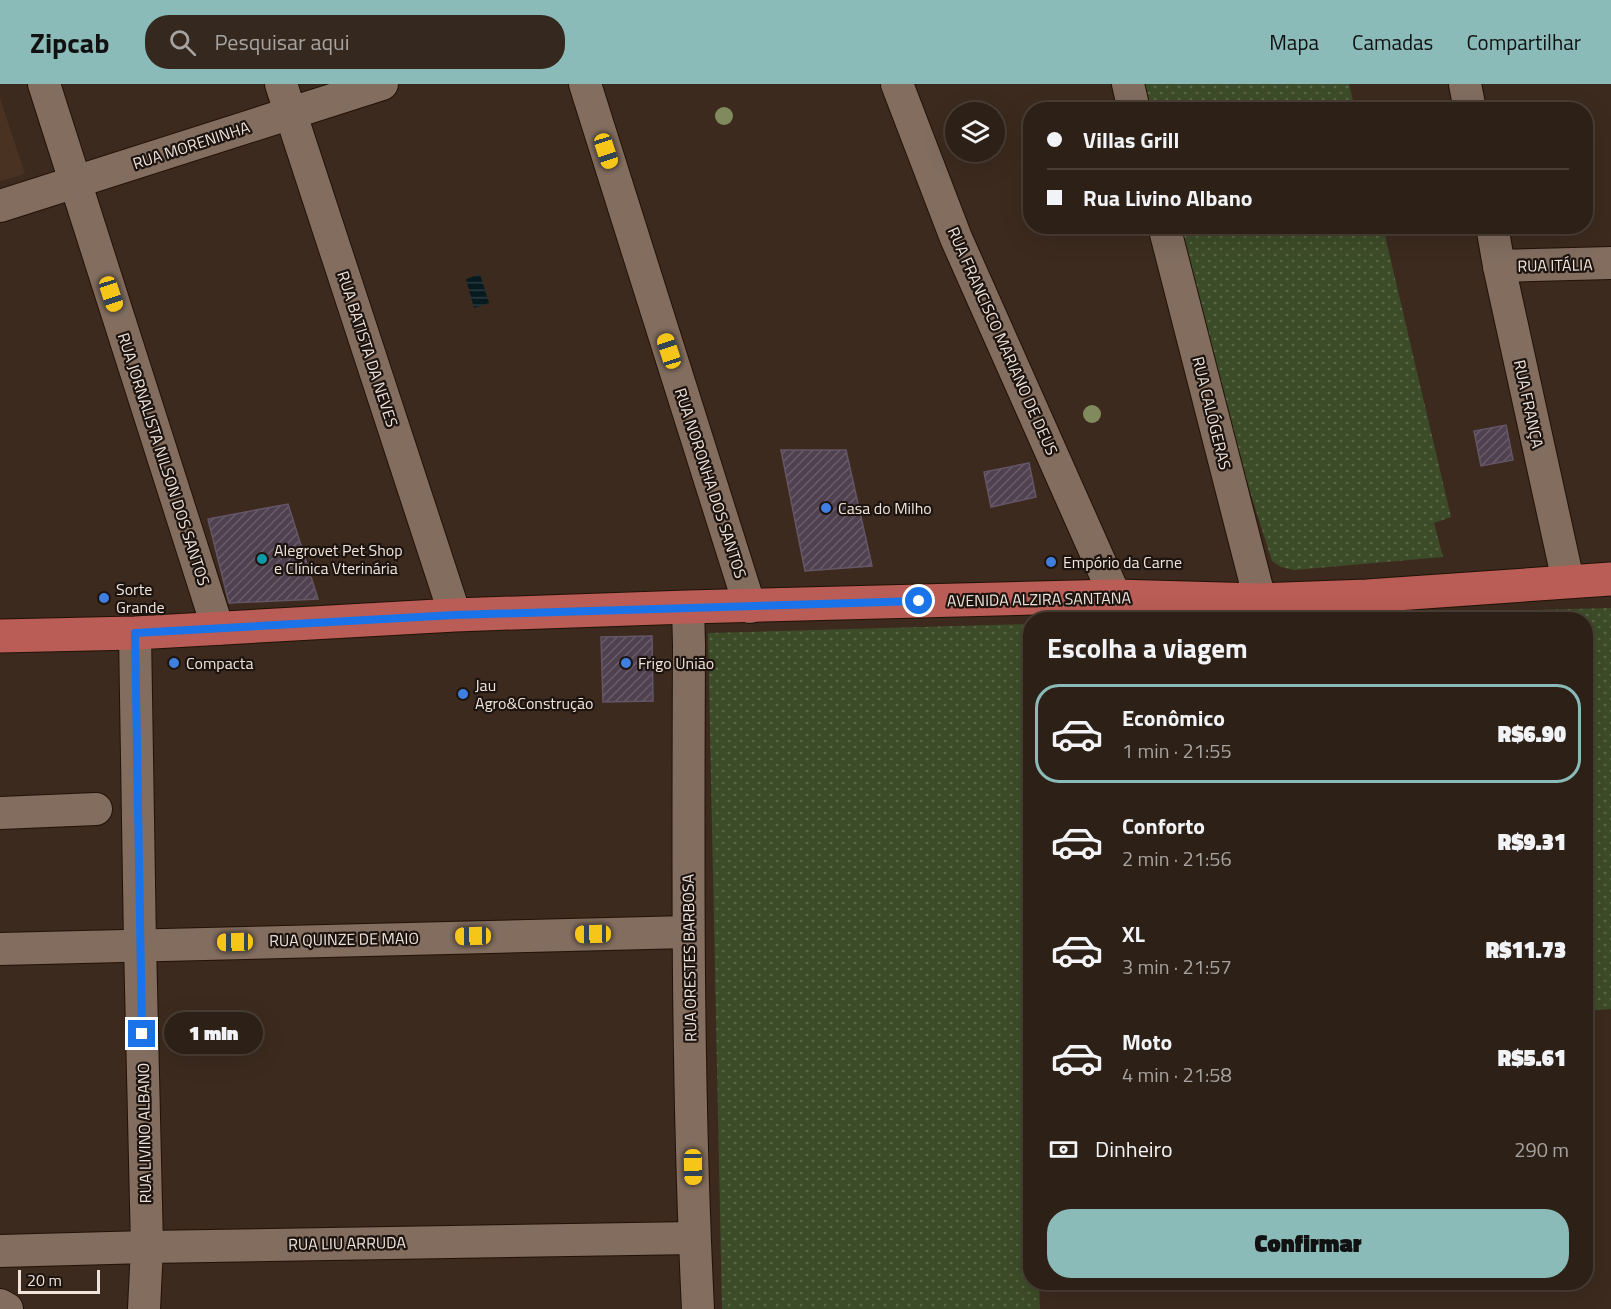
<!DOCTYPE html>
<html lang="pt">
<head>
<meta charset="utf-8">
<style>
	:root { --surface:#2d2016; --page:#35281f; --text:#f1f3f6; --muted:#a7a3a1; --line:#483e35; --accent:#8bbbb9 }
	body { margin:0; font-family:"Titillium Web",sans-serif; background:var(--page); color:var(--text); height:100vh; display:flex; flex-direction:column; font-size:22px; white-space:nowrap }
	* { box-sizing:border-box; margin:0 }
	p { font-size:20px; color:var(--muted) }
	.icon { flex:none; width:33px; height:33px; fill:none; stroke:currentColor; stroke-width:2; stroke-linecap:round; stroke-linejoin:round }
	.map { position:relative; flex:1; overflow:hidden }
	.details { position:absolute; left:1023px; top:528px; width:570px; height:678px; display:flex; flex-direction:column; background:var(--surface); border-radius:24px; box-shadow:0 6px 24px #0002,0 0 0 2px var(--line) }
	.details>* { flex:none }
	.hud { position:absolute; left:1023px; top:18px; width:570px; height:132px; border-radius:24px; box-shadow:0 6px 24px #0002,0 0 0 2px var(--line); display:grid; align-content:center; height:132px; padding:0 24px; background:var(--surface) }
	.tools { position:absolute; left:945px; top:18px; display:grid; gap:12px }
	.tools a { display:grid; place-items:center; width:60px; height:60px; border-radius:50%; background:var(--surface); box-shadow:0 6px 24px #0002,0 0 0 2px var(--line); font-size:30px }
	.scale { position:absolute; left:18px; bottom:15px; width:82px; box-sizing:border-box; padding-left:6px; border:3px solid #efe3db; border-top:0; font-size:16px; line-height:21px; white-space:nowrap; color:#efe3db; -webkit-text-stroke:4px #1d140f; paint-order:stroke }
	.end { position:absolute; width:27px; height:27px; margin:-14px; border:8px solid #1a73e8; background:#fff; box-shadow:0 0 0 3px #fff }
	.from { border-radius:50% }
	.bubble { position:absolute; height:42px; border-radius:21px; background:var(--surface); box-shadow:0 6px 24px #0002,0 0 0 2px var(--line); font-size:20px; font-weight:800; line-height:42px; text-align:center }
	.car { position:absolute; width:18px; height:36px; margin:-18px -9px; border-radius:8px; box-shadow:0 0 4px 2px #0007; background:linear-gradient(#f5c518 24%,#345 0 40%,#f5c518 0 76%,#345 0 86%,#f5c518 0) }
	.hud b { display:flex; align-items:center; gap:21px; height:57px; font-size:22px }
	.hud b+b { border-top:2px solid var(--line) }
	.hud i { width:15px; height:15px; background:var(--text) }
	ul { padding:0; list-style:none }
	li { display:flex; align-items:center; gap:18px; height:99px; margin:0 12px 9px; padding:0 12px; border:3px solid transparent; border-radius:24px }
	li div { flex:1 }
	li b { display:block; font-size:22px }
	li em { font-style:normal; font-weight:800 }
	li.selected { border-color:var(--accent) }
	li>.icon { width:54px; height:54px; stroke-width:1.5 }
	h2 { padding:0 24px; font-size:27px; line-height:72px }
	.pay { display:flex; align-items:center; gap:15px; height:66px; padding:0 24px; font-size:22px }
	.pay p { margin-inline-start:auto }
	.button { display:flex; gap:12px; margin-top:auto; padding:12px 24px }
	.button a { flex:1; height:69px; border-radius:24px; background:var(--accent); color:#111; font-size:24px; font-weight:800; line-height:69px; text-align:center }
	header { display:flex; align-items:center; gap:36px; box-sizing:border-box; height:84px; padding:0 30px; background:var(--accent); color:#111 }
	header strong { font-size:28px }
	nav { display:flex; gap:33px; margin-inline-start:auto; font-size:21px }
	.search { width:420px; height:54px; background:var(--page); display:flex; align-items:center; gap:15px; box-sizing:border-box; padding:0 21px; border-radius:24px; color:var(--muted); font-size:22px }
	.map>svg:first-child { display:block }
</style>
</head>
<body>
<header>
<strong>Zipcab</strong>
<div class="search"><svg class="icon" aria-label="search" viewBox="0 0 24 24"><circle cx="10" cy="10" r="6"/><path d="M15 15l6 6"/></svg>Pesquisar aqui</div>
<nav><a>Mapa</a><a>Camadas</a><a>Compartilhar</a></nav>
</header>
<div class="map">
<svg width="1611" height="1225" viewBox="0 0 1611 1225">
	<defs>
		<pattern id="grass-dots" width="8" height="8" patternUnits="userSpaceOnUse" patternTransform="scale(1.5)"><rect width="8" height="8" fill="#3d4c28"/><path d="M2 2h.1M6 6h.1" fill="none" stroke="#596647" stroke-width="1.8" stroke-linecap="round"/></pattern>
		<pattern id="water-rules" width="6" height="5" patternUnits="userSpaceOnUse" patternTransform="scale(1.5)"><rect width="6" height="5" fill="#061a20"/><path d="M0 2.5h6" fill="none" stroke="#2b3b40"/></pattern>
		<pattern id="building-hatch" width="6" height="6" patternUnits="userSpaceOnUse" patternTransform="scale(1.5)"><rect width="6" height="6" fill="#504151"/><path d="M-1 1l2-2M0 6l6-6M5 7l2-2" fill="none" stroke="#6a5c69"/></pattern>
	</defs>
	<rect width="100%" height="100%" fill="#3c2a1e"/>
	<path fill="#493222" d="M0,14L25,90L0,97Z"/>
	<g fill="url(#grass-dots)">
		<path d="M1144,0H1349L1355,25H1150Z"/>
		<path d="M1180,143H1383L1451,433L1434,439L1443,473L1294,486L1281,483L1272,477L1240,376Z"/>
		<path d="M1611,524V925L1586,927V536L1182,535Z"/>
		<path d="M1030,540V953L1028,954L1030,1000V1198L1039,1199L1040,1225H722L708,549Z"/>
	</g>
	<path fill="url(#water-rules)" d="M480,190L489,219L474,224L466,195Z"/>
	<g fill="url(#building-hatch)" stroke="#655667" stroke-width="1.5">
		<path d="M1506,341L1513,376L1481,382L1474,347Z"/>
		<path d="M781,366H846L872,482L805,487Z"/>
		<path d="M1029,379L1036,413L991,423L984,388Z"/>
		<path d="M288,420L318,515L229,519L208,435Z"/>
		<path d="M652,552L653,617L603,618L601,553Z"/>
	</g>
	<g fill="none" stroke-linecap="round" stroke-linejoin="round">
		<defs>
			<g id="minor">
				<path d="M44,0L218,545"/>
				<path d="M281,0L455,531"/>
				<path d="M585,0L750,523"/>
				<path d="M897,0L956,154L1115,512"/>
				<path d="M1128,0L1134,26"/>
				<path d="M1465,0L1470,26"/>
				<path d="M0,122L382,0"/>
				<path d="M1164,142L1260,516"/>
				<path d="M1492,142L1499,182L1568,497"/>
				<path d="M1499,182L1611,179"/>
				<path d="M688,523L689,561C688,782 687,1004 698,1225"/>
				<path d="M135,549L140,860L147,1163L144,1225"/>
				<path d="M0,729L96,725"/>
				<path d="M0,865L688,848"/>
				<path d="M0,1167L147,1163L694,1154"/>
				<path d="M0,1221L7,1225"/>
			</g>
			<path id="major" d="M0,552L135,549L455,531L688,523L1115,512L1260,516L1367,512L1611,495"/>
		</defs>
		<use href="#minor" stroke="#221207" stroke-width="34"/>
		<use href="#major" stroke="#221207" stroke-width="35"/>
		<use href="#minor" stroke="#826d5f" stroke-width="32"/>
		<use href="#major" stroke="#ba5d56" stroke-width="33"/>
	</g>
	<g fill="#818a5d">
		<circle cx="724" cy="32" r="9"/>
		<circle cx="1092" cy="330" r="9"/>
	</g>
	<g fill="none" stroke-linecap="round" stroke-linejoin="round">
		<path stroke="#1a73e8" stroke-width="8" d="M142,950L135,549L455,531L919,517"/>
	</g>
	<g fill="#3f7fe0" stroke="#1d140f" stroke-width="2">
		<circle cx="826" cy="424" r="6"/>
		<circle cx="1051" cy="478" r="6"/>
		<circle cx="104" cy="514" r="6"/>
		<circle cx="174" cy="579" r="6"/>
		<circle cx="626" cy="579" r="6"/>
		<circle cx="463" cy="610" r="6"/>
	</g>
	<circle fill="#0f9aa8" stroke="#1d140f" stroke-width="2" cx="262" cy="475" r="6"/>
	<g text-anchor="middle" stroke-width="4.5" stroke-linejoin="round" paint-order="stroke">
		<g font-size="16" fill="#efe3db" stroke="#1d140f">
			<text transform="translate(191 61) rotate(-18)" y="6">RUA MORENINHA</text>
			<text transform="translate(1555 181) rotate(-1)" y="6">RUA ITÁLIA</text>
			<text transform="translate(1003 257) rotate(66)" y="6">RUA FRANCISCO MARIANO DE DEUS</text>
			<text transform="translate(368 265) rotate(72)" y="6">RUA BATISTA DA NEVES</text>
			<text transform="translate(1529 320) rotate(78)" y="6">RUA FRANÇA</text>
			<text transform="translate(1212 329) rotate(76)" y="6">RUA CALÓGERAS</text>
			<text transform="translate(164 375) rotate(72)" y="6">RUA JORNALISTA NILSON DOS SANTOS</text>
			<text transform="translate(711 399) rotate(72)" y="6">RUA NORONHA DOS SANTOS</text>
			<text transform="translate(1039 515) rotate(-1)" y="6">AVENIDA ALZIRA SANTANA</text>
			<text transform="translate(344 855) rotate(-1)" y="6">RUA QUINZE DE MAIO</text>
			<text transform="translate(689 874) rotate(-91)" y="6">RUA ORESTES BARBOSA</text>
			<text transform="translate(144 1049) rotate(-91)" y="6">RUA LIVINO ALBANO</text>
			<text transform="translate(347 1159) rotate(-1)" y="6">RUA LIU ARRUDA</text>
		</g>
		<g font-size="16" fill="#efe3db" stroke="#1d140f" text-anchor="start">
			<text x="838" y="430">Casa do Milho</text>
			<text x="274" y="472">Alegrovet Pet Shop<tspan x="274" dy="18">e Clínica Vterinária</tspan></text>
			<text x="1063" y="484">Empório da Carne</text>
			<text x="116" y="511">Sorte<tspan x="116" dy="18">Grande</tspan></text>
			<text x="186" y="585">Compacta</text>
			<text x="638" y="585">Frigo União</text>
			<text x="475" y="607">Jau<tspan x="475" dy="18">Agro&amp;Construção</tspan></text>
		</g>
	</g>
</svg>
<div class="tools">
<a><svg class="icon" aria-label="layers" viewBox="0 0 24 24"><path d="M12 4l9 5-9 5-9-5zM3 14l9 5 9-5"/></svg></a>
</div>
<div class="scale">20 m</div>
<i class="end from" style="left:919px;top:517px"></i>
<i class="end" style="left:142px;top:950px"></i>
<div class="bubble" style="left:164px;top:928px;width:99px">1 min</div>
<i class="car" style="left:606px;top:67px;rotate:162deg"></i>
<i class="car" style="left:111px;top:210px;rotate:162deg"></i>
<i class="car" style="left:669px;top:267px;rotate:342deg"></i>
<i class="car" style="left:593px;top:850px;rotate:269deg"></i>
<i class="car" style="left:473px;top:852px;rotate:269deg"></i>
<i class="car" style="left:235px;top:858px;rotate:269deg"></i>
<i class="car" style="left:693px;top:1083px;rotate:179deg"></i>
<div class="hud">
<b><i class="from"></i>Villas Grill</b>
<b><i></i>Rua Livino Albano</b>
</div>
<section class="details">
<h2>Escolha a viagem</h2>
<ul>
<li class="selected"><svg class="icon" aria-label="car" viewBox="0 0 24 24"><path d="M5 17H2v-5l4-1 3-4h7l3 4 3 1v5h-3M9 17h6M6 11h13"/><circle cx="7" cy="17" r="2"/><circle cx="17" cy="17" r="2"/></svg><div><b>Econômico</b><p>1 min · 21:55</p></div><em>R$6.90</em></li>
<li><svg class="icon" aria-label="car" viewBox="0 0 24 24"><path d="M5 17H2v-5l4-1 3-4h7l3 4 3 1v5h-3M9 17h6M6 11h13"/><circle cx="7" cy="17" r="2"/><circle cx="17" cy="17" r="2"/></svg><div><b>Conforto</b><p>2 min · 21:56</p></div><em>R$9.31</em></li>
<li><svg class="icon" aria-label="car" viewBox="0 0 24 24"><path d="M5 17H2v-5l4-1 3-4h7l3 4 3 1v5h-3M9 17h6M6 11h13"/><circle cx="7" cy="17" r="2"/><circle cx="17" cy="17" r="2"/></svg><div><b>XL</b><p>3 min · 21:57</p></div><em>R$11.73</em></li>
<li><svg class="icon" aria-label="car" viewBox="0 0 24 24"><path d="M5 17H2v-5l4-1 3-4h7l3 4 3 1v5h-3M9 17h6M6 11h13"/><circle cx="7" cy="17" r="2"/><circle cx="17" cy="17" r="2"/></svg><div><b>Moto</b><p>4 min · 21:58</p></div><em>R$5.61</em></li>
</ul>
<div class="pay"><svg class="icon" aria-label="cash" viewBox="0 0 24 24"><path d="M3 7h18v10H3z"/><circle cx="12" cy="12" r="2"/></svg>Dinheiro<p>290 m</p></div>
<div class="button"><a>Confirmar</a></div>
</section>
</div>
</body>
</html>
